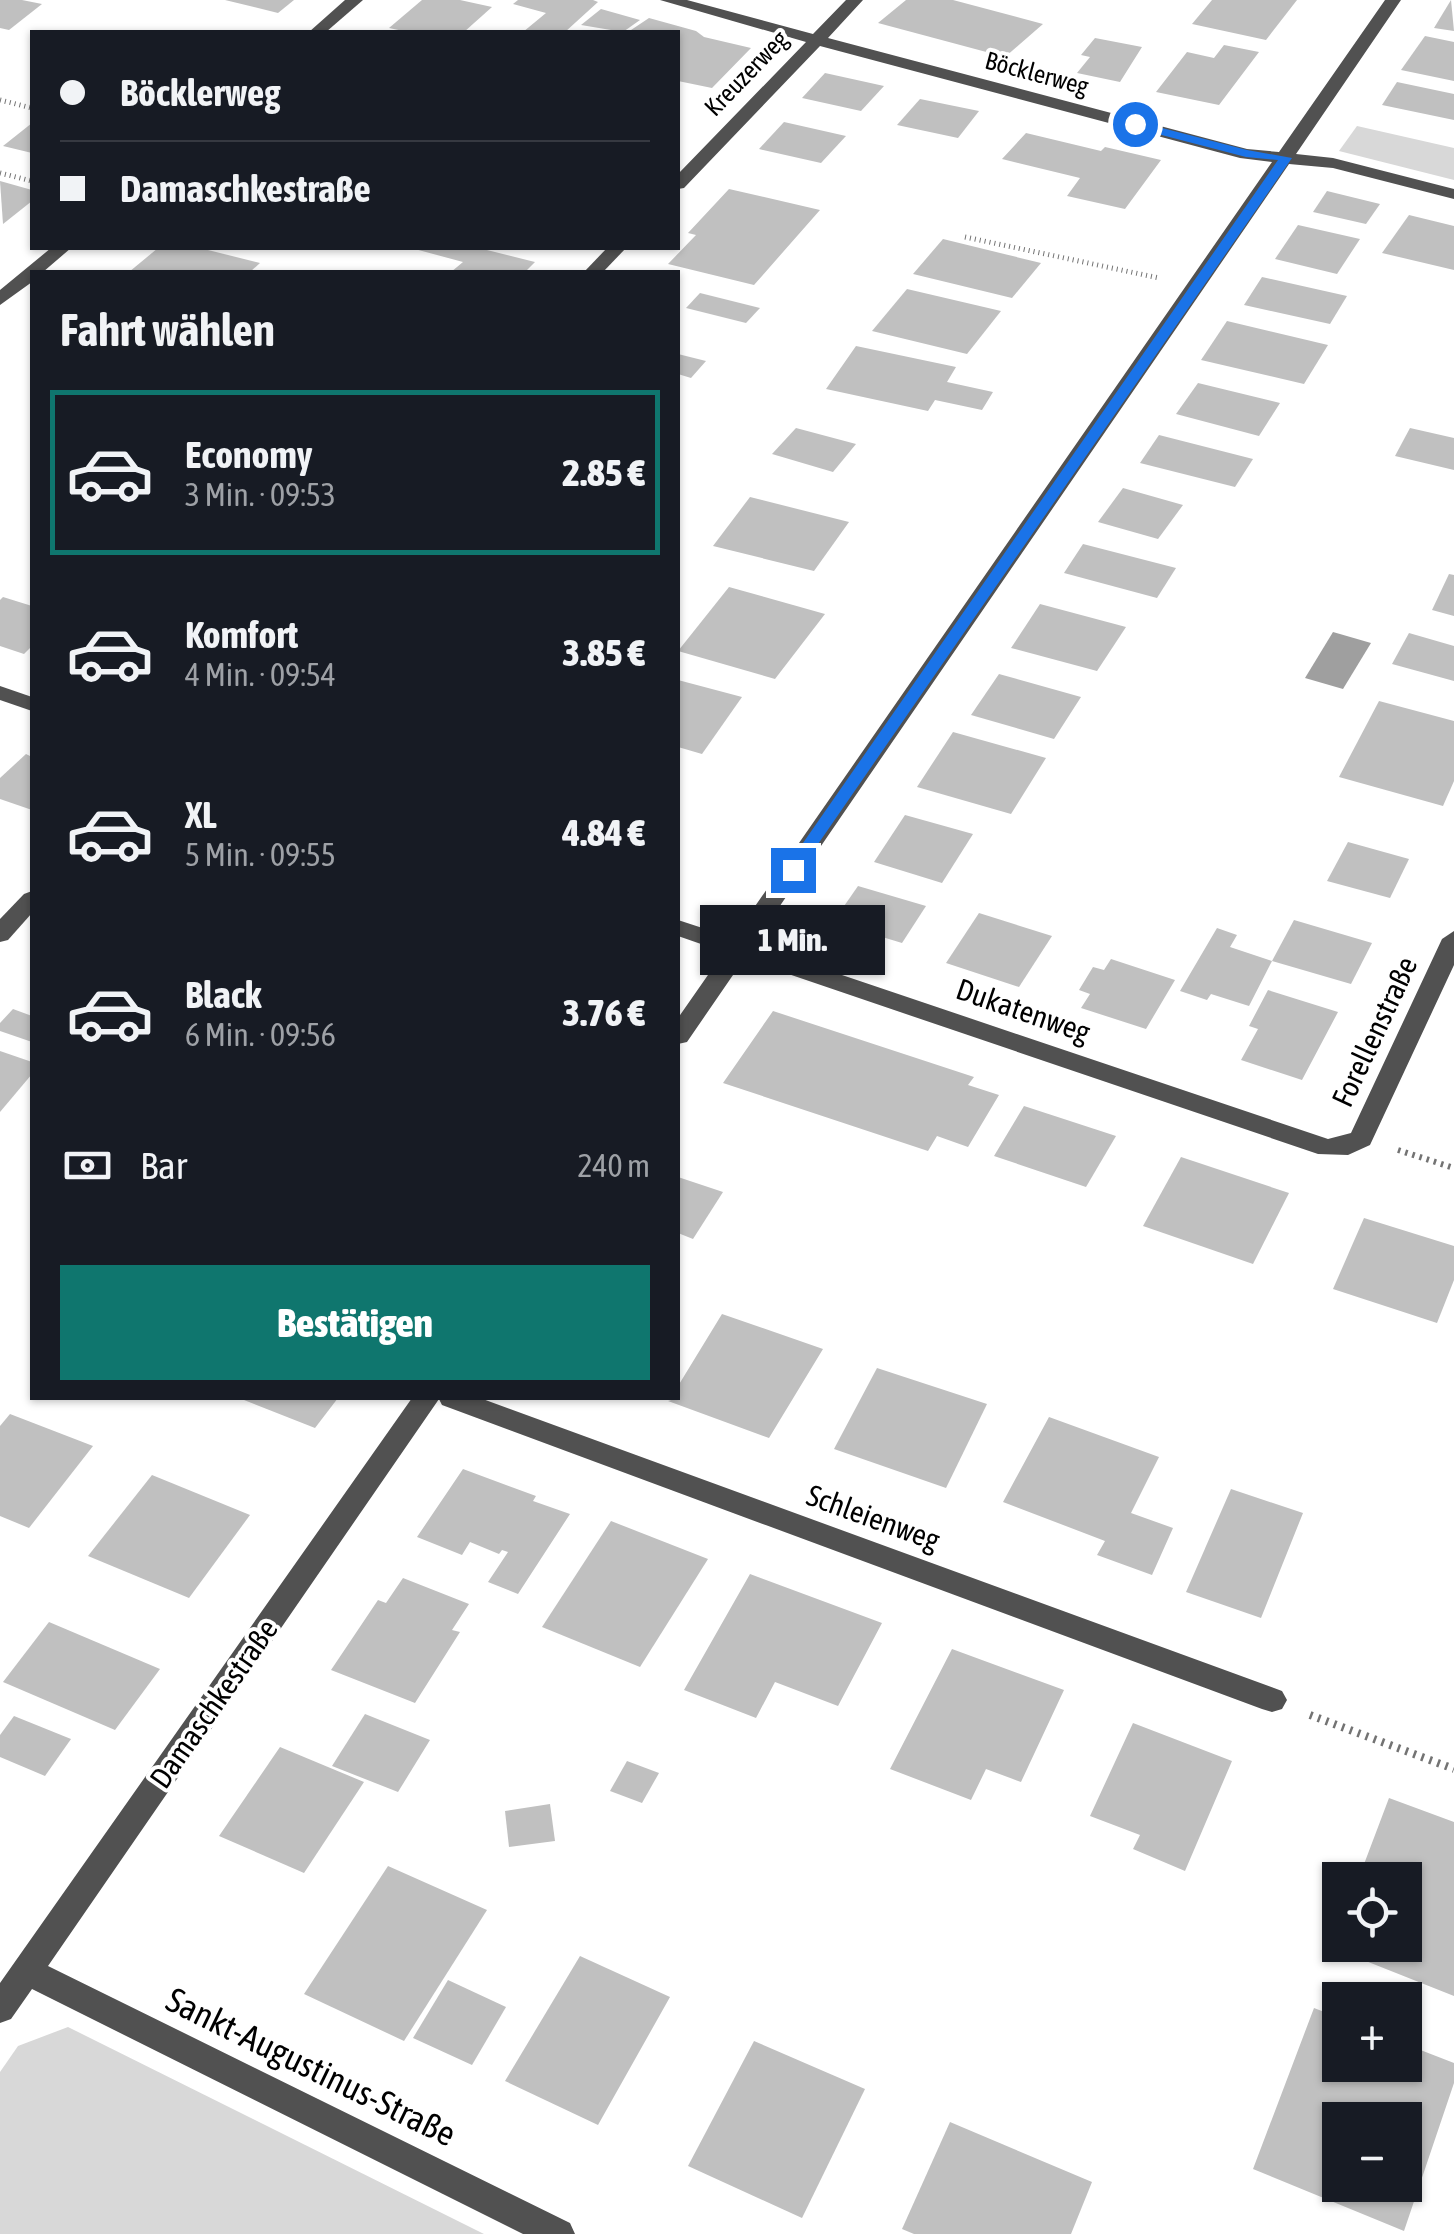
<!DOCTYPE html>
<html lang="de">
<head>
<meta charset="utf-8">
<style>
	:root { --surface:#171b24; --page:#20242c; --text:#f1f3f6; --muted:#9ea1a6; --line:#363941; --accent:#0f766e }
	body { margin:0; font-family:"Asap Condensed",sans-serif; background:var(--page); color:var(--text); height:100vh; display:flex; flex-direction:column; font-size:38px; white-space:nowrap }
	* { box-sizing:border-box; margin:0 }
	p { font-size:32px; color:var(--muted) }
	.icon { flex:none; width:55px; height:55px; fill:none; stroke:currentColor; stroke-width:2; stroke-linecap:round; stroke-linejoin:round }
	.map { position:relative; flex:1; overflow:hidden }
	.panel { position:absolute; left:30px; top:270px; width:650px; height:1130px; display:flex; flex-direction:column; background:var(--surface); border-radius:0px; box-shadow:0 2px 8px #0004 }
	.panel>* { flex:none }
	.banner { position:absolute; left:30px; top:30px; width:650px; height:220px; border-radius:0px; box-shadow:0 2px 8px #0004; display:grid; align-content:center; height:220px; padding:0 30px; background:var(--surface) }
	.buttons { position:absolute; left:1322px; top:1862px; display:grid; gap:20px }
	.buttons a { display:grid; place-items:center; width:100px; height:100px; border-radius:0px; background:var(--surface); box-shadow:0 2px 8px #0004; font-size:50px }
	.end { position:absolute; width:45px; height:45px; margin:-22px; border:12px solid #1a73e8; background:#fff; box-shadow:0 0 0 5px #fff }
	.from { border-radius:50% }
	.bubble { position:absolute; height:70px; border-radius:0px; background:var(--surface); box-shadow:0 2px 8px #0004; font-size:32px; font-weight:800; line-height:70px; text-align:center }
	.banner b { display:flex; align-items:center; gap:35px; height:95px; font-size:38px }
	.banner b+b { border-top:2px solid var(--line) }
	.banner i { width:25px; height:25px; background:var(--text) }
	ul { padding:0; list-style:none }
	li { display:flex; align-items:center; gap:30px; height:165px; margin:0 20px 15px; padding:0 10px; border:5px solid transparent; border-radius:0px }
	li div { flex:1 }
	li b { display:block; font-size:38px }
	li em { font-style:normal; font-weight:800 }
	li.active { border-color:var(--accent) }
	li>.icon { width:90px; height:90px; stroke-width:1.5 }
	h2 { padding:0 30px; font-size:45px; line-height:120px }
	.pay { display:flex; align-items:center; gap:25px; height:110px; padding:0 30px; font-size:38px }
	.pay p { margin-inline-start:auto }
	.action { display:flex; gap:20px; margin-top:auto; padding:20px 30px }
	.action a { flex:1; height:115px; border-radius:0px; background:var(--accent); color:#fff; font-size:40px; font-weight:800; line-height:115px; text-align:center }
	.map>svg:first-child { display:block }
</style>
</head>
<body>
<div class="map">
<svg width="1454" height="2234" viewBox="0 0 1454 2234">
	<rect width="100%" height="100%" fill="#fff"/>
	<g fill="#d8d8d8">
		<path d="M1357,126L1454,148V180L1339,151Z"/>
		<path d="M68,2027L484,2234H0V2072L18,2046Z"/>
	</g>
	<path fill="#9f9f9f" d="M1333,632L1371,643L1343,689L1305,678Z"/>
	<g fill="#c0c0c0" fill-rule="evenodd">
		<path d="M0,0H22L42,4L9,30L0,28Z"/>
		<path d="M225,0H294L278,13Z"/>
		<path d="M422,0H460L492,7L464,32H408L389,28Z"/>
		<path d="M518,0H593L598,2L565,32H523L546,13L513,4Z"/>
		<path d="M906,0H953L1043,24L1005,57L878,23Z"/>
		<path d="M1212,0H1297L1266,40L1192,24Z"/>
		<path d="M1451,0L1454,31L1434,28Z"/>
		<path d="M601,9L640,20L623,32L581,25Z"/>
		<path d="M649,18L696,31L704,37L751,48L712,88L678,81V32H628Z"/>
		<path d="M1425,36L1454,42V81L1401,70Z"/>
		<path d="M1095,38L1142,47L1120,82L1077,73L1090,57L1081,55Z"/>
		<path d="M1224,45L1259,52L1219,105L1156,92L1187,52L1214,58Z"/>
		<path d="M825,73L884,86L861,111L802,98Z"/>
		<path d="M1397,82L1454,94V120L1382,105Z"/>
		<path d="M920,99L979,111L958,138L897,125Z"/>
		<path d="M784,122L846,136L821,163L759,149Z"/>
		<path d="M32,123V153L3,146Z"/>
		<path d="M1026,133L1101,151L1105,147L1161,160L1125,209L1067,196L1080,178L1002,159Z"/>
		<path d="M0,181L32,190V201L3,224Z"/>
		<path d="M729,189L820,210L754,285L668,264L696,235L688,233Z"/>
		<path d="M1327,191L1380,204L1366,224L1313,212Z"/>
		<path d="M1409,215L1454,226V270L1382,253Z"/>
		<path d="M1298,225L1360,239L1337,274L1275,259Z"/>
		<path d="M943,239L1041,263L1012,298L913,274Z"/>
		<path d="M158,248H200L260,263L250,272H129Z"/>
		<path d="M411,248H490L487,250L535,262L525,272H451L463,262Z"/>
		<path d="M1262,277L1347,296L1330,324L1244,305Z"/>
		<path d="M907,289L1001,311L967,354L872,331Z"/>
		<path d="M700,293L760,308L746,323L686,308Z"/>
		<path d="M1227,321L1328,345L1304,384L1201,360Z"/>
		<path d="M856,346L956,367L947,382L993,392L982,410L935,400L928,411L826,389Z"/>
		<path d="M678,354L706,361L691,378L678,374Z"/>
		<path d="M1198,383L1280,403L1259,436L1176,414Z"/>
		<path d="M796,428L856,444L833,472L772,454Z"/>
		<path d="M1410,428L1454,438V470L1395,456Z"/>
		<path d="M1159,435L1253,459L1235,487L1140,463Z"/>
		<path d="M1123,488L1183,505L1158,539L1098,522Z"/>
		<path d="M750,497L849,522L814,571L713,546Z"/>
		<path d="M1083,544L1176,568L1157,598L1064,573Z"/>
		<path d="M1449,574L1454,575V616L1432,610Z"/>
		<path d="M729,587L825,614L775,679L678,651Z"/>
		<path d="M3,597L32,606V646L24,654L0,646V600Z"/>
		<path d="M1040,604L1126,627L1097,671L1011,648Z"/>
		<path d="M1409,633L1454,646V681L1392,664Z"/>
		<path d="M999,674L1081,697L1054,739L971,715Z"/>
		<path d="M678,680L742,697L702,754L678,747Z"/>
		<path d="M1379,701L1454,721V781L1443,806L1339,777Z"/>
		<path d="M953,732L1046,758L1011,814L917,787Z"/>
		<path d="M26,754L32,757V810L0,799V778Z"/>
		<path d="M905,815L973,834L942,883L874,862Z"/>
		<path d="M1348,842L1409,859L1390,898L1327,881Z"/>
		<path d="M858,886L926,906L902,943L833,922Z"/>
		<path d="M979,913L1052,936L1019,987L946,963Z"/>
		<path d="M1294,920L1372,943L1351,984L1272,961Z"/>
		<path d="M1217,928L1237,935L1230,947L1272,961L1249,1006L1211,994L1207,1000L1180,991Z"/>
		<path d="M1111,959L1175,980L1146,1029L1081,1008L1090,994L1079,990L1093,967L1104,970Z"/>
		<path d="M1268,990L1338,1012L1302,1080L1241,1060L1258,1029L1249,1026Z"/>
		<path d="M13,1009L32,1016V1042L0,1031V1023Z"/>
		<path d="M773,1011L974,1077L968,1085L999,1095L968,1147L937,1136L928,1151L723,1083Z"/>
		<path d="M0,1051L32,1062V1074L0,1112Z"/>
		<path d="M1024,1106L1116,1136L1086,1187L994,1156Z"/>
		<path d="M1181,1157L1289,1193L1253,1264L1143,1226Z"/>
		<path d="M678,1177L723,1192L693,1239L678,1233Z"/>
		<path d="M1364,1218L1454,1246V1280L1437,1323L1333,1289Z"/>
		<path d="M722,1314L823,1349L769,1438L668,1401L678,1398V1386Z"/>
		<path d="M877,1368L987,1404L946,1488L834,1449Z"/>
		<path d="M239,1398H338L315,1428Z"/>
		<path d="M10,1414L93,1446L29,1528L0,1516V1426Z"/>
		<path d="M1049,1417L1159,1457L1131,1513L1173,1528L1152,1575L1097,1555L1105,1541L1003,1502Z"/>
		<path d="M463,1469L536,1496L533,1501L570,1514L518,1594L488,1582L508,1552L502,1550L499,1554L470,1542L462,1555L417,1537Z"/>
		<path d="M152,1475L250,1515L189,1598L88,1556Z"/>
		<path d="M1231,1489L1303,1513L1261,1618L1186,1592Z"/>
		<path d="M611,1521L708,1559L640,1667L542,1627Z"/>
		<path d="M750,1574L882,1623L838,1706L775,1682L756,1718L684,1690Z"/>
		<path d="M403,1578L469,1604L452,1630L460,1632L415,1703L331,1670L378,1600L386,1603Z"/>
		<path d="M49,1622L160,1669L115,1730L3,1682Z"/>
		<path d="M952,1649L1064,1690L1021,1782L986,1769L971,1800L890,1769Z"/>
		<path d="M365,1714L430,1740L398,1792L332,1766Z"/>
		<path d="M14,1716L71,1739L45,1776L0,1757V1735Z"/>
		<path d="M1133,1723L1232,1761L1185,1871L1133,1849L1140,1835L1090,1816Z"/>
		<path d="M280,1747L364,1782L304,1873L219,1836Z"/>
		<path d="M627,1761L659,1773L642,1803L610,1791Z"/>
		<path d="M1389,1798L1454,1822V1996L1333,1948L1340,1930V1945H1405V1880H1358Z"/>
		<path d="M550,1804L555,1841L509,1847L505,1811Z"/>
		<path d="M388,1866L487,1910L404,2041L304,1994Z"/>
		<path d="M580,1956L670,1997L598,2125L505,2081Z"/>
		<path d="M448,1980L506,2007L472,2065L413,2038Z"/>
		<path d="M1314,2008L1340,2018V2065H1405V2044L1454,2063V2083L1404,2231L1253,2169ZM1340,2120H1405V2185H1340Z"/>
		<path d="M754,2041L865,2089L802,2218L688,2166Z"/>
		<path d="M950,2122L1092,2182L1071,2234H914L902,2229Z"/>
	</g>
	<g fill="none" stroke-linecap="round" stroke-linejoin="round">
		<g stroke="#737373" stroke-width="5" stroke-dasharray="1 4" stroke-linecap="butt">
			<path d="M0,100L32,108"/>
			<path d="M0,173L32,181"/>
			<path d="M965,237L1159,278"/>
		</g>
		<path stroke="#737373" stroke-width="6" stroke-dasharray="2.5 5" stroke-linecap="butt" d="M1398,1150L1454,1168"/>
		<path stroke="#737373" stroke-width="8" stroke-dasharray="2.5 6" stroke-linecap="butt" d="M1310,1715L1454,1769"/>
		<g fill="#515151" fill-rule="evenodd">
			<path d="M345,0H363L326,32H309Z"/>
			<path d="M660,0H687L813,34L846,0H863L828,38L1247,149L1279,152L1385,0H1401L1296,154L1333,158L1454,189V199L1333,168L1289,164L753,945L1328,1139L1351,1133L1442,939L1454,931V965L1370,1145L1348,1155L1318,1154L744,959L687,1042L678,1044V1018L724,952L678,936V920L733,938L1272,162L1240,158L820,46L684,188L678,189V174L806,42Z"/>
			<path d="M51,248H71L43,272H32V282L0,305V290Z"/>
			<path d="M607,248H626L603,272H584Z"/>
			<path d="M0,686L32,697V711L0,700Z"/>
			<path d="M32,891V913L8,940L0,942V919L24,894Z"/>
			<path d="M412,1398H480L1282,1691L1287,1700L1282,1709L1272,1712L1262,1709L442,1405L439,1399L48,1966L570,2223L575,2234H523L32,1989L11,2019L0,2023V1983Z"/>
		</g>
	</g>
	<path fill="#1a73e8" d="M1135,121L1247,150L1292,158L798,873H787V866L1278,160L1246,157L1131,127Z"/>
	<g text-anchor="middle" stroke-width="8" stroke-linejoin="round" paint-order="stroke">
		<g font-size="25" fill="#000" stroke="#fff">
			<text transform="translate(746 73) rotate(-46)" y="9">Kreuzerweg</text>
			<text transform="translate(1037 73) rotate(15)" y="9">Böcklerweg</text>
		</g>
		<g font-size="30" fill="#000" stroke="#fff">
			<text transform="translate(1023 1011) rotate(19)" y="10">Dukatenweg</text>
			<text transform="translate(1375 1032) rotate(-65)" y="10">Forellenstraße</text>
			<text transform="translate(873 1518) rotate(20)" y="10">Schleienweg</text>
			<text transform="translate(214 1704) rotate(-55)" y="10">Damaschkestraße</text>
		</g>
		<g font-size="35" fill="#000" stroke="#fff">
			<text transform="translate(311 2067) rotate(26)" y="12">Sankt-Augustinus-Straße</text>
		</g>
	</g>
</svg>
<div class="buttons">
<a><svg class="icon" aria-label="locate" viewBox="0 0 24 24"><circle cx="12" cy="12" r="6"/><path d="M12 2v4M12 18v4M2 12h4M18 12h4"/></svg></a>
<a>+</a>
<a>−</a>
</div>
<i class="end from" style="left:1135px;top:124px"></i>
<i class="end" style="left:793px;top:870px"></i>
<div class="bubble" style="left:700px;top:905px;width:185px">1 Min.</div>
<div class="banner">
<b><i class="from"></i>Böcklerweg</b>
<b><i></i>Damaschkestraße</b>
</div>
<section class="panel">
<h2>Fahrt wählen</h2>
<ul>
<li class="active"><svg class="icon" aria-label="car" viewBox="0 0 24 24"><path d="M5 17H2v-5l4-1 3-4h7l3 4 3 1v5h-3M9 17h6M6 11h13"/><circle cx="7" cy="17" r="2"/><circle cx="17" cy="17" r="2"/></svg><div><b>Economy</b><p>3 Min. · 09:53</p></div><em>2.85 €</em></li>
<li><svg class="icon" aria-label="car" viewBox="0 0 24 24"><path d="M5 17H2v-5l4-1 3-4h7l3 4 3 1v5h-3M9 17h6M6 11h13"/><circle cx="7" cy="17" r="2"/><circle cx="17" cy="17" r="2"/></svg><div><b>Komfort</b><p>4 Min. · 09:54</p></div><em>3.85 €</em></li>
<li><svg class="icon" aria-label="car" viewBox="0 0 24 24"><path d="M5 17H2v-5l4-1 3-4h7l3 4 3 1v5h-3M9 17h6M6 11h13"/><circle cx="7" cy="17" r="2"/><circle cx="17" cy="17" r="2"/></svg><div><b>XL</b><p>5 Min. · 09:55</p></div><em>4.84 €</em></li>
<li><svg class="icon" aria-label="car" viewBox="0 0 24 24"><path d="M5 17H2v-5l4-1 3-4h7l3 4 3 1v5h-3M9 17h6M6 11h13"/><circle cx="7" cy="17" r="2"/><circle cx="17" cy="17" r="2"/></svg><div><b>Black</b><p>6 Min. · 09:56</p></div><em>3.76 €</em></li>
</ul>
<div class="pay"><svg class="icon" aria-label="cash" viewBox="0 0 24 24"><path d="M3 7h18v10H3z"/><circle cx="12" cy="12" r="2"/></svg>Bar<p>240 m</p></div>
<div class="action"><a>Bestätigen</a></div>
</section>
</div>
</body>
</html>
